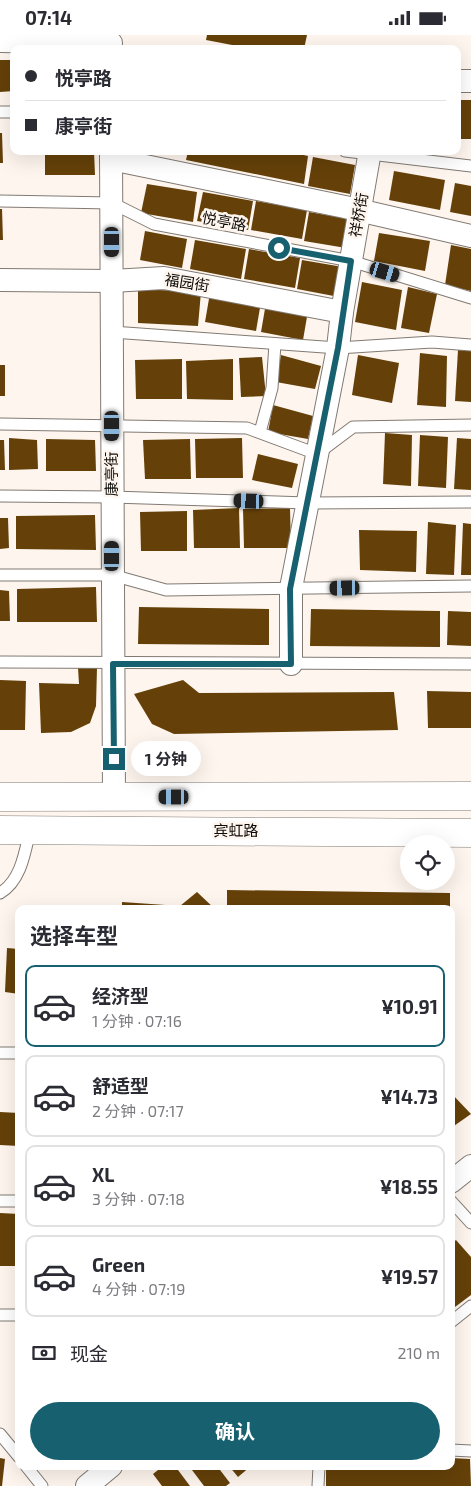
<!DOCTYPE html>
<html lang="zh">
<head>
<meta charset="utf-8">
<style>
	:root { --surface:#fff; --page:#f2f2f3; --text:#2b2b33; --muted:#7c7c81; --line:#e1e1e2; --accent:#17606f }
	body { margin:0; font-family:"Exo 2","Noto Sans SC",sans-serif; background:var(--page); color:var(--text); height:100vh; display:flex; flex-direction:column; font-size:19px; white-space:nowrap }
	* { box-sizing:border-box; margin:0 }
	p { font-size:16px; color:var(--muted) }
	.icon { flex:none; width:28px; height:28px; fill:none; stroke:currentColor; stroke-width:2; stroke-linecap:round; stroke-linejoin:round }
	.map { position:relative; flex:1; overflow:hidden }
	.panel { position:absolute; left:15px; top:870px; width:440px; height:565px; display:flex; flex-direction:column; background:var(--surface); border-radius:10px; box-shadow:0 5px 20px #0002 }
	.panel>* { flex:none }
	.hud { position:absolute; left:10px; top:10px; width:451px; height:110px; border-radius:10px; box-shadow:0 5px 20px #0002; display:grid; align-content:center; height:110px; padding:0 15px; background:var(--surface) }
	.tools { position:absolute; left:400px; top:800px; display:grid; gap:10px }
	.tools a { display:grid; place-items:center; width:55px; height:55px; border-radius:50%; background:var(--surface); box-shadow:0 5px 20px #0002; font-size:25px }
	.end { position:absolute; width:22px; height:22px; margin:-11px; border:6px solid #17606f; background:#fff; box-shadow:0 0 0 2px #fff }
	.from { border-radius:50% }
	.bubble { position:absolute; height:35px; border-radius:18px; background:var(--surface); box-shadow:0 5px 20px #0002; font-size:16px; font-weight:700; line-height:35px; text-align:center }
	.car { position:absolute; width:15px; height:30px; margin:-15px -8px; border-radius:6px; box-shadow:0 0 4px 1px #0007; background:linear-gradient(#222 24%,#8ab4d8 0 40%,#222 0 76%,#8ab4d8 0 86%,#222 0) }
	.hud b { display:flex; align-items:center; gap:18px; height:48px; font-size:19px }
	.hud b+b { border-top:1px solid var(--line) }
	.hud i { width:12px; height:12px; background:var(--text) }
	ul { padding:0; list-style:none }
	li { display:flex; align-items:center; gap:15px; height:82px; margin:0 10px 8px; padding:0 5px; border:2px solid var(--line); border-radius:10px }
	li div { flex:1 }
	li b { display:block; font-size:19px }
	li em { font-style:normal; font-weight:700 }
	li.selected { border-color:var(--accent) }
	li>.icon { width:45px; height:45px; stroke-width:1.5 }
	h2 { padding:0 15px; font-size:22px; line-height:60px }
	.pay { display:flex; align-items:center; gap:12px; height:55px; padding:0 15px; font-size:19px }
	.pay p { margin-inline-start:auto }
	.action { display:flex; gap:10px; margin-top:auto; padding:10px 15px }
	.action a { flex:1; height:58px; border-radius:30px; background:var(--accent); color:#fff; font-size:20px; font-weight:700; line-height:58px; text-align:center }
	.status { display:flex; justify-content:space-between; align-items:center; height:35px; padding:0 25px; background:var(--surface); direction:ltr }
	.status svg { height:14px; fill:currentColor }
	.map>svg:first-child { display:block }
</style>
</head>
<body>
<div class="status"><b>07:14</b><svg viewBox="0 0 49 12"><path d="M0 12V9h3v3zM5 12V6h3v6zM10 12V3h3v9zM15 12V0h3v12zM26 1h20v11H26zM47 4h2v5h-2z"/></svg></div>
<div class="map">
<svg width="471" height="1451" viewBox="0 0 471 1451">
	<rect width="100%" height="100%" fill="#fef6ee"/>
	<g fill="#654109">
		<path d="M207,0H307L304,14H253L206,5Z"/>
		<path d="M0,25H14V56L0,57Z"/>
		<rect x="458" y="65" width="13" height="39"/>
		<path d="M0,98H2L3,128H0Z"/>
		<path d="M45,116H94L95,140H45Z"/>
		<path d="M188,116H286L308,121L304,149L186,125Z"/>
		<path d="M313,122L355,130L350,159L308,151Z"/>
		<path d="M394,136L445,145L440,175L389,165Z"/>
		<path d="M455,148L471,151V181L450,177Z"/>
		<path d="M147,149L197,157L193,187L141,178Z"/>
		<path d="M203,157L253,166L248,195L197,186Z"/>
		<path d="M256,166L307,175L302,204L251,195Z"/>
		<path d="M0,174H2L3,205H0Z"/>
		<path d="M309,177L350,184L346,213L304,206Z"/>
		<path d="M145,196L187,204L182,233L140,225Z"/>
		<path d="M379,198L430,206L425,236L374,226Z"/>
		<path d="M195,205L246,214L241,244L190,234Z"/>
		<path d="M451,210L471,214V256L445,250Z"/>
		<path d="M249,214L300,223L295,253L244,244Z"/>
		<path d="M302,225L343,232L339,262L297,254Z"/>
		<path d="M362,247L402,255L396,295L355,287Z"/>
		<path d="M408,252L437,259L429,298L401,293Z"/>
		<path d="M138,254L201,257L198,291L138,288Z"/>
		<path d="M210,258L261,267L256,296L205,287Z"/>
		<path d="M266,268L308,276L303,305L261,297Z"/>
		<path d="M458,315L471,316V367L455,366Z"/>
		<path d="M420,318L447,321L446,372L417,370Z"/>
		<path d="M281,320L321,331L315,354L276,347Z"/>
		<path d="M358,320L399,328L392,368L352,360Z"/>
		<path d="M262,322L266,361L241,362L239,323Z"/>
		<path d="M182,324V364H136L135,325Z"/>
		<path d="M233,324V365L187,364L186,326Z"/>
		<rect x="0" y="330" width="5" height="31"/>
		<path d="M273,370L313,381L308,404L268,397Z"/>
		<path d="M385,398L412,400L411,451L383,449Z"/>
		<path d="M420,400L448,402L446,453L418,451Z"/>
		<path d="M9,403L37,405L38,434L9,435Z"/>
		<path d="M242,403L243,443H196L195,404Z"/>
		<path d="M457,403L471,404V455L454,454Z"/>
		<path d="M46,404L95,405L96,436H46Z"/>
		<path d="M190,404L191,444H145L143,405Z"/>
		<path d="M0,405H4L5,435H0Z"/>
		<path d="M258,419L298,429L292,453L252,445Z"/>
		<path d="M239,473L240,513H194L193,475Z"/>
		<path d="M290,473L291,513H244L243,474Z"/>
		<path d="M187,476V516H141L140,477Z"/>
		<path d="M95,480L96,515L16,514V481Z"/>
		<path d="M0,483H8L9,513L0,514Z"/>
		<path d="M428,487L456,490L454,540L426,539Z"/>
		<path d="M463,488L471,489V540H461Z"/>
		<path d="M359,495L417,496L416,537L360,535Z"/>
		<path d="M96,552L97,587H17V554Z"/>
		<path d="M0,555L9,556L10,586H0Z"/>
		<path d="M139,572L269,574V610L138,609Z"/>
		<path d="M311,574L440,576V612L310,611Z"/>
		<path d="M448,576L471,577V611L447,610Z"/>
		<path d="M78,633H97L96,671L90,688L71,697L41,698L39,648L79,649Z"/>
		<path d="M0,645L26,646L25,695H0Z"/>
		<path d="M183,645L199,658L394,657L398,695L174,699L152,689L134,659Z"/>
		<path d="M427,656L471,657V693H428Z"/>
		<path d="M227,855L450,858V874H227Z"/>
		<path d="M197,857L215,874H122V867L180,871Z"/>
		<path d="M7,913L19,914V959L5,957Z"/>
		<path d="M451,1058L471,1079L451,1093Z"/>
		<path d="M0,1077L19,1078V1111L0,1110Z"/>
		<path d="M0,1178L19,1179V1231H0Z"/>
		<path d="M456,1205L471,1222V1260L451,1275V1209Z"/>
		<path d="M0,1423L5,1424L2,1451H0Z"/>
		<path d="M451,1423L470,1424L471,1451H326V1432L399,1435V1431H451Z"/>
		<path d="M163,1431H175L190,1451H162L153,1439Z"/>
		<path d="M189,1431H217L230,1448L226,1451H204Z"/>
		<path d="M229,1431H251L238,1442Z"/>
	</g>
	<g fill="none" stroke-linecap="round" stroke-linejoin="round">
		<defs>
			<g id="lane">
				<path d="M0,77H14"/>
				<path d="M345,116L471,131"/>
				<path d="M0,166L112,168L154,189L351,226L471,263"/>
				<path d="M112,297L338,313L432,307L471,310"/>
				<path d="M0,389L247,393L317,419L353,392L471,390"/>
				<path d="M260,397L272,353L275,309"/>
				<path d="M0,461L112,462L307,468L471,467"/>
				<path d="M0,540H112L166,555L471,551"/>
				<path d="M0,627L471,629"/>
				<path d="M0,858C21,846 25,817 30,795"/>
				<path d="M0,1018H19"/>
				<path d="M0,1166H19"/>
				<path d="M451,1166L471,1188"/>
				<path d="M0,1280H19"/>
				<path d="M451,1287L471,1271"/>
				<path d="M0,1399L19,1422"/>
				<path d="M451,1415L471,1416"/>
				<path d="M26,1431L42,1451"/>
				<path d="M318,1451L319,1431"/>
			</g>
			<g id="street">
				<path d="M0,6L111,8"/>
				<path d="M458,46H471"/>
				<path d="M111,116L114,762"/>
				<path d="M111,124L345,172L471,201"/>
				<path d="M0,245L112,246L164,243L342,277"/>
				<path d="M291,629V553L338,313L342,277L370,116"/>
				<path d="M451,1147L471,1131"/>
				<path d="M87,1451L111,1431"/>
			</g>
			<g id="secondary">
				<path d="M0,762L471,761"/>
				<path d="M0,795L471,798"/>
			</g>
		</defs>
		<use href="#lane" stroke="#817a73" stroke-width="13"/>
		<use href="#street" stroke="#817a73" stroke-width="24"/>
		<use href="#secondary" stroke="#817a73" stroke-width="29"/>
		<use href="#lane" stroke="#fff" stroke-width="11"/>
		<use href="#street" stroke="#fff" stroke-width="22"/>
		<use href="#secondary" stroke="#fff" stroke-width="28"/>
	</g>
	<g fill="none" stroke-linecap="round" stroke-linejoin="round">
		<path stroke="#17606f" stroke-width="6" d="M114,724L113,629H291L290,554L338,313L351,226L279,213"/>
	</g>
	<g text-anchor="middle" stroke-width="5" stroke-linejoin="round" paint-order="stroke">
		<g font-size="15" fill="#0e0c09" stroke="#fef6ee">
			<text transform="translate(359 180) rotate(-80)" y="5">祥桥街</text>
			<text transform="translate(224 187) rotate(11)" y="5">悦亭路</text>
			<text transform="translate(187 248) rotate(9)" y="5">福园街</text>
			<text transform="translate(112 439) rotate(-90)" y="5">康亭街</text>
			<text x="236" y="801">宾虹路</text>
		</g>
	</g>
</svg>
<div class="tools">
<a><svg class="icon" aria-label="locate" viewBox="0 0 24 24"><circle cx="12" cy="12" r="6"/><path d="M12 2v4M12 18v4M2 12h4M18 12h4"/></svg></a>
</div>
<i class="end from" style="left:279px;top:213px"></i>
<i class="end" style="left:114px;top:724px"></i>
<div class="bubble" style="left:131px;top:706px;width:70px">1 分钟</div>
<i class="car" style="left:112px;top:207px;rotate:180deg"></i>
<i class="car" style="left:385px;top:237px;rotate:107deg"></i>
<i class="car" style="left:112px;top:391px;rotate:180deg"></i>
<i class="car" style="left:249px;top:466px;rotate:272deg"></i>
<i class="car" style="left:112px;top:521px;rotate:0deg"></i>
<i class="car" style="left:345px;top:553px;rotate:269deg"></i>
<i class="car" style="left:174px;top:762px;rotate:270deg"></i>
<div class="hud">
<b><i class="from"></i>悦亭路</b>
<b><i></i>康亭街</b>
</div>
<section class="panel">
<h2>选择车型</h2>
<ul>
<li class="selected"><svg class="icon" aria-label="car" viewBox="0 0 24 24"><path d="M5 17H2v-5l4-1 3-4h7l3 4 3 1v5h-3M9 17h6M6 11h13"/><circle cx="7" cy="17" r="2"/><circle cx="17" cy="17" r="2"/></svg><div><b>经济型</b><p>1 分钟 · 07:16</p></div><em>¥10.91</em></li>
<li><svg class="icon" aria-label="car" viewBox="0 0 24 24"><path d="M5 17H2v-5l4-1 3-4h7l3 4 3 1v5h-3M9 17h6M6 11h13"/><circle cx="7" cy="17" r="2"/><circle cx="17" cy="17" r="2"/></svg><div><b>舒适型</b><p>2 分钟 · 07:17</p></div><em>¥14.73</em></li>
<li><svg class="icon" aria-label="car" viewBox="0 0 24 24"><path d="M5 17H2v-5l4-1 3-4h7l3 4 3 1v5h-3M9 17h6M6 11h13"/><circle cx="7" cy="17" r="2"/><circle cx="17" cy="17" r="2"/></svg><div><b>XL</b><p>3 分钟 · 07:18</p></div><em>¥18.55</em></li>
<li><svg class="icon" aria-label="car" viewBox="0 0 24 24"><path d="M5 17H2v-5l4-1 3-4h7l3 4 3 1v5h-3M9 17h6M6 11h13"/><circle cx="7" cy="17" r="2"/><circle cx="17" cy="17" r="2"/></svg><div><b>Green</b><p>4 分钟 · 07:19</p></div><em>¥19.57</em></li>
</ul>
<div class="pay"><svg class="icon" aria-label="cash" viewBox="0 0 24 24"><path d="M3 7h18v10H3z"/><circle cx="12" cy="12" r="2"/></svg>现金<p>210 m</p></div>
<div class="action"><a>确认</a></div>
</section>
</div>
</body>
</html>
